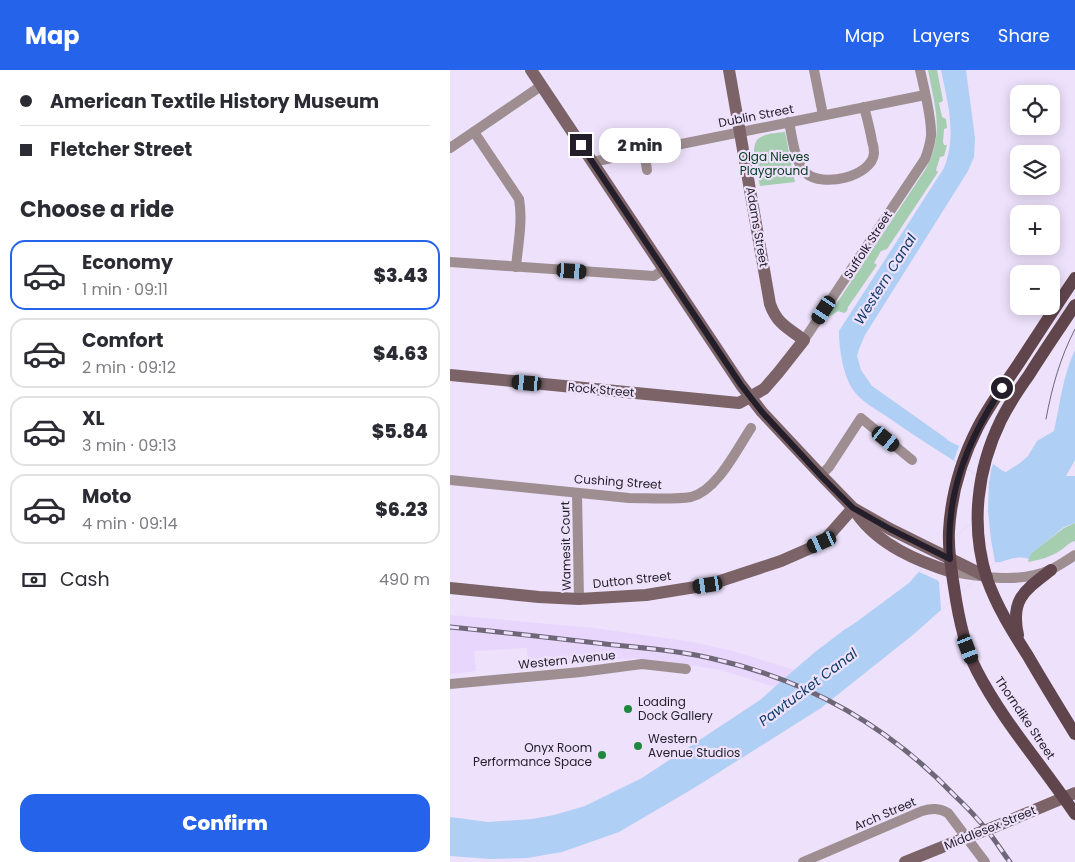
<!DOCTYPE html>
<html lang="en">
<head>
<meta charset="utf-8">
<style>
	:root { --surface:#fff; --page:#f2f2f3; --text:#2b2b33; --muted:#7c7c81; --line:#e1e1e2; --accent:#2563eb }
	body { margin:0; font-family:Poppins,sans-serif; background:var(--page); color:var(--text); height:100vh; display:flex; flex-direction:column; font-size:19px; white-space:nowrap }
	* { box-sizing:border-box; margin:0 }
	p { font-size:16px; color:var(--muted) }
	.icon { flex:none; width:28px; height:28px; fill:none; stroke:currentColor; stroke-width:2; stroke-linecap:round; stroke-linejoin:round }
	.map { position:relative; flex:1; overflow:hidden }
	.sheet { display:flex; flex-direction:column; background:var(--surface); width:450px }
	.sheet>* { flex:none }
	.hud { display:grid; align-content:center; height:110px; padding:0 20px; background:var(--surface) }
	.buttons { position:absolute; left:560px; top:15px; display:grid; gap:10px }
	.buttons a { display:grid; place-items:center; width:50px; height:50px; border-radius:10px; background:var(--surface); box-shadow:0 2px 12px #0003; font-size:25px }
	.end { position:absolute; width:22px; height:22px; margin:-11px; border:6px solid #231e29; background:#fff; box-shadow:0 0 0 2px #fff }
	.from { border-radius:50% }
	.bubble { position:absolute; height:35px; border-radius:15px; background:var(--surface); box-shadow:0 2px 12px #0003; font-size:16px; font-weight:800; line-height:35px; text-align:center }
	.car { position:absolute; width:15px; height:30px; margin:-15px -8px; border-radius:6px; box-shadow:0 0 4px 1px #0007; background:linear-gradient(#222 24%,#8ab4d8 0 40%,#222 0 76%,#8ab4d8 0 86%,#222 0) }
	.hud b { display:flex; align-items:center; gap:18px; height:48px; font-size:19px }
	.hud b+b { border-top:1px solid var(--line) }
	.hud i { width:12px; height:12px; background:var(--text) }
	ul { padding:0; list-style:none }
	li { display:flex; align-items:center; gap:15px; height:70px; margin:0 10px 8px; padding:0 10px; border:2px solid var(--line); border-radius:15px }
	li div { flex:1 }
	li b { display:block; font-size:19px }
	li em { font-style:normal; font-weight:800 }
	li.selected { border-color:var(--accent) }
	li>.icon { width:45px; height:45px; stroke-width:1.5 }
	h2 { padding:0 20px; font-size:22px; line-height:60px }
	.pay { display:flex; align-items:center; gap:12px; height:55px; padding:0 20px; font-size:19px }
	.pay p { margin-inline-start:auto }
	.action { display:flex; gap:10px; margin-top:auto; padding:10px 20px }
	.action a { flex:1; height:58px; border-radius:15px; background:var(--accent); color:#fff; font-size:20px; font-weight:800; line-height:58px; text-align:center }
	header { display:flex; align-items:center; gap:30px; box-sizing:border-box; height:70px; padding:0 25px; background:var(--accent); color:#fff }
	header strong { font-size:24px }
	nav { display:flex; gap:28px; margin-inline-start:auto; font-size:18px }
	main { display:flex; flex:1; min-height:0 }
	.map>svg:first-child { display:block }
</style>
</head>
<body>
<header>
<strong>Map</strong>
<nav><a>Map</a><a>Layers</a><a>Share</a></nav>
</header>
<main>
<section class="sheet">
<div class="hud">
<b><i class="from"></i>American Textile History Museum</b>
<b><i></i>Fletcher Street</b>
</div>
<h2>Choose a ride</h2>
<ul>
<li class="selected"><svg class="icon" aria-label="car" viewBox="0 0 24 24"><path d="M5 17H2v-5l4-1 3-4h7l3 4 3 1v5h-3M9 17h6M6 11h13"/><circle cx="7" cy="17" r="2"/><circle cx="17" cy="17" r="2"/></svg><div><b>Economy</b><p>1 min · 09:11</p></div><em>$3.43</em></li>
<li><svg class="icon" aria-label="car" viewBox="0 0 24 24"><path d="M5 17H2v-5l4-1 3-4h7l3 4 3 1v5h-3M9 17h6M6 11h13"/><circle cx="7" cy="17" r="2"/><circle cx="17" cy="17" r="2"/></svg><div><b>Comfort</b><p>2 min · 09:12</p></div><em>$4.63</em></li>
<li><svg class="icon" aria-label="car" viewBox="0 0 24 24"><path d="M5 17H2v-5l4-1 3-4h7l3 4 3 1v5h-3M9 17h6M6 11h13"/><circle cx="7" cy="17" r="2"/><circle cx="17" cy="17" r="2"/></svg><div><b>XL</b><p>3 min · 09:13</p></div><em>$5.84</em></li>
<li><svg class="icon" aria-label="car" viewBox="0 0 24 24"><path d="M5 17H2v-5l4-1 3-4h7l3 4 3 1v5h-3M9 17h6M6 11h13"/><circle cx="7" cy="17" r="2"/><circle cx="17" cy="17" r="2"/></svg><div><b>Moto</b><p>4 min · 09:14</p></div><em>$6.23</em></li>
</ul>
<div class="pay"><svg class="icon" aria-label="cash" viewBox="0 0 24 24"><path d="M3 7h18v10H3z"/><circle cx="12" cy="12" r="2"/></svg>Cash<p>490 m</p></div>
<div class="action"><a>Confirm</a></div>
</section>
<div class="map">
<svg width="625" height="792" viewBox="0 0 625 792">
	<rect width="100%" height="100%" fill="#ede1fb"/>
	<path fill="#e8d6fd" d="M0,545L143,558L242,572L283,581L344,600L325,617L271,600L227,593L185,588L79,597L77,578L24,581L26,601L0,604Z"/>
	<g fill="#a5cdb0">
		<path d="M478,0H487L493,31L489,33L492,47L496,49L497,58L494,59L493,72L494,75H497L494,86L490,87L486,100L488,102L437,179L431,181L424,193L427,195L398,237L397,241L394,243L388,241L377,248L475,100C495,64 485,38 478,0Z"/>
		<path d="M335,62L345,112L310,116C308,105 297,73 311,67C318,63 328,63 335,62Z"/>
		<path d="M625,453V471C618,473 617,476 611,480C601,487 589,490 578,492L580,484L614,458Z"/>
	</g>
	<path fill="#b0cff4" d="M491,0H516L525,68L524,87L518,101L415,265L409,279L407,286L411,300L422,316L497,369V370L509,376L541,400L543,394L553,401L556,402L570,393L578,386L587,371L604,361C610,334 613,305 625,280V390L616,406H625V453L614,457L581,484L579,489C572,487 564,487 557,490C552,491 551,493 545,492L464,564L371,638L244,718L169,762L112,782L77,788L41,789L0,786V747L38,752L82,749L104,745L135,736L192,708L310,630L344,600L365,582L394,560L405,553L459,513L490,478L538,441L539,413C505,391 470,370 436,346C425,339 411,331 403,320C393,305 389,279 389,261L494,98C507,65 498,34 491,0Z"/>
	<g fill="#ede1fb">
		<path d="M509,376L541,400L539,413L504,390Z"/>
		<path d="M538,441L541,470L545,492L491,540L489,512L487,510L469,502L490,478Z"/>
	</g>
	<g fill="none" stroke-linecap="round" stroke-linejoin="round">
		<g stroke="#9e8e91" stroke-width="10">
			<path d="M364,0L373,45"/>
			<path d="M339,52C342,66 345,94 356,103C372,118 422,107 424,83C424,79 423,74 422,71C420,59 417,48 414,37"/>
			<path d="M24,62L69,129C73,151 68,174 66,197"/>
			<path d="M0,78L91,16"/>
			<path d="M194,81L197,100"/>
			<path d="M142,92L475,25"/>
			<path d="M0,192L204,206L214,199"/>
			<path d="M354,270L475,89C478,81 480,74 481,66C482,48 474,18 470,0"/>
			<path d="M371,405L379,397L411,348L462,390"/>
			<path d="M0,410L179,428C199,428 222,430 241,427C267,421 287,379 301,358"/>
			<path d="M127,423L129,529"/>
			<path d="M502,502C535,507 570,514 602,499C610,495 617,490 625,485"/>
			<path d="M0,614L131,602L192,594L236,599"/>
			<path d="M353,792L472,741C482,738 489,738 498,743L535,792"/>
		</g>
		<g stroke="#7b6368" stroke-width="12">
			<path d="M81,0L291,315L312,342L371,405L403,438L440,459L537,507"/>
			<path d="M0,305L289,333L314,319L328,303L354,270C338,258 327,254 320,234L279,0"/>
			<path d="M407,444C429,475 467,491 502,502"/>
			<path d="M0,518L89,527L129,529L196,525L258,515L331,491L372,473L403,438"/>
			<path d="M544,757L625,723"/>
			<path d="M455,792L507,771"/>
		</g>
		<g stroke="#61454c" stroke-width="12">
			<path d="M625,208C606,236 588,264 569,293C555,314 540,334 528,357C512,388 501,425 499,461C498,480 501,499 504,517C508,545 514,576 527,601C554,653 593,696 625,744"/>
			<path d="M625,235C610,258 594,281 579,305C569,319 559,334 551,350C527,399 520,456 537,509C547,537 562,561 578,586C593,612 609,638 625,664"/>
			<path d="M568,565C560,529 575,520 601,500"/>
		</g>
		<path stroke="#6e6777" stroke-width="1" d="M596,349C602,317 610,288 625,259"/>
		<defs>
			<path id="rail" d="M0,557C52,562 103,568 155,574C191,578 228,580 264,589C357,610 438,656 504,725C517,737 529,750 540,764C547,773 553,783 560,792"/>
		</defs>
		<use href="#rail" stroke="#6e6777" stroke-width="5"/>
		<use href="#rail" stroke="#ede1fb" stroke-width="3" stroke-dasharray="9" stroke-linecap="butt"/>
		<path stroke="#7b6368" stroke-width="12" d="M507,771L544,757"/>
	</g>
	<g fill="none" stroke-linecap="round" stroke-linejoin="round">
		<path stroke="#231e29" stroke-width="6" d="M131,75L291,315L312,342L371,406L403,438L440,459L500,489C495,425 517,371 552,318"/>
	</g>
	<g fill="#20883d" stroke="#ede1fb" stroke-width="2">
		<circle cx="178" cy="639" r="5"/>
		<circle cx="188" cy="676" r="5"/>
		<circle cx="152" cy="685" r="5"/>
	</g>
	<g text-anchor="middle" stroke-width="4.5" stroke-linejoin="round" paint-order="stroke">
		<g font-size="12" fill="#231e29" stroke="#ede1fb">
			<text transform="translate(306 46) rotate(-11)" y="4">Dublin Street</text>
			<text transform="translate(307 157) rotate(80)" y="4">Adams Street</text>
			<text transform="translate(418 175) rotate(-57)" y="4">Suffolk Street</text>
			<text transform="translate(151 320) rotate(5)" y="4">Rock Street</text>
			<text transform="translate(168 412) rotate(4)" y="4">Cushing Street</text>
			<text transform="translate(116 476) rotate(-91)" y="4">Wamesit Court</text>
			<text transform="translate(182 510) rotate(-6)" y="4">Dutton Street</text>
			<text transform="translate(117 590) rotate(-6)" y="4">Western Avenue</text>
			<text transform="translate(575 648) rotate(56)" y="4">Thorndike Street</text>
			<text transform="translate(435 744) rotate(-23)" y="4">Arch Street</text>
			<text transform="translate(540 758) rotate(-22)" y="4">Middlesex Street</text>
		</g>
		<g font-size="12" fill="#03381b" stroke="#ede1fb">
			<text x="324" y="91">Olga Nieves<tspan x="324" dy="14">Playground</tspan></text>
		</g>
		<g font-size="12" fill="#231e29" stroke="#ede1fb" text-anchor="start">
			<text x="188" y="636">Loading<tspan x="188" dy="14">Dock Gallery</tspan></text>
			<text x="198" y="673">Western<tspan x="198" dy="14">Avenue Studios</tspan></text>
			<text x="142" y="682" text-anchor="end">Onyx Room<tspan x="142" dy="14">Performance Space</tspan></text>
		</g>
		<g font-size="14" font-style="italic" fill="#113d6a" stroke="#ede1fb">
			<text transform="translate(435 209) rotate(-58)" y="5">Western Canal</text>
			<text transform="translate(358 617) rotate(-37)" y="5">Pawtucket Canal</text>
		</g>
	</g>
</svg>
<div class="buttons">
<a><svg class="icon" aria-label="locate" viewBox="0 0 24 24"><circle cx="12" cy="12" r="6"/><path d="M12 2v4M12 18v4M2 12h4M18 12h4"/></svg></a>
<a><svg class="icon" aria-label="layers" viewBox="0 0 24 24"><path d="M12 4l9 5-9 5-9-5zM3 14l9 5 9-5"/></svg></a>
<a>+</a>
<a>−</a>
</div>
<i class="end from" style="left:552px;top:318px"></i>
<i class="end" style="left:131px;top:75px"></i>
<div class="bubble" style="left:149px;top:58px;width:82px">2 min</div>
<i class="car" style="left:122px;top:201px;rotate:94deg"></i>
<i class="car" style="left:374px;top:240px;rotate:213deg"></i>
<i class="car" style="left:77px;top:313px;rotate:275deg"></i>
<i class="car" style="left:436px;top:369px;rotate:129deg"></i>
<i class="car" style="left:372px;top:472px;rotate:246deg"></i>
<i class="car" style="left:258px;top:515px;rotate:261deg"></i>
<i class="car" style="left:518px;top:579px;rotate:159deg"></i>
</div>
</main>
</body>
</html>
